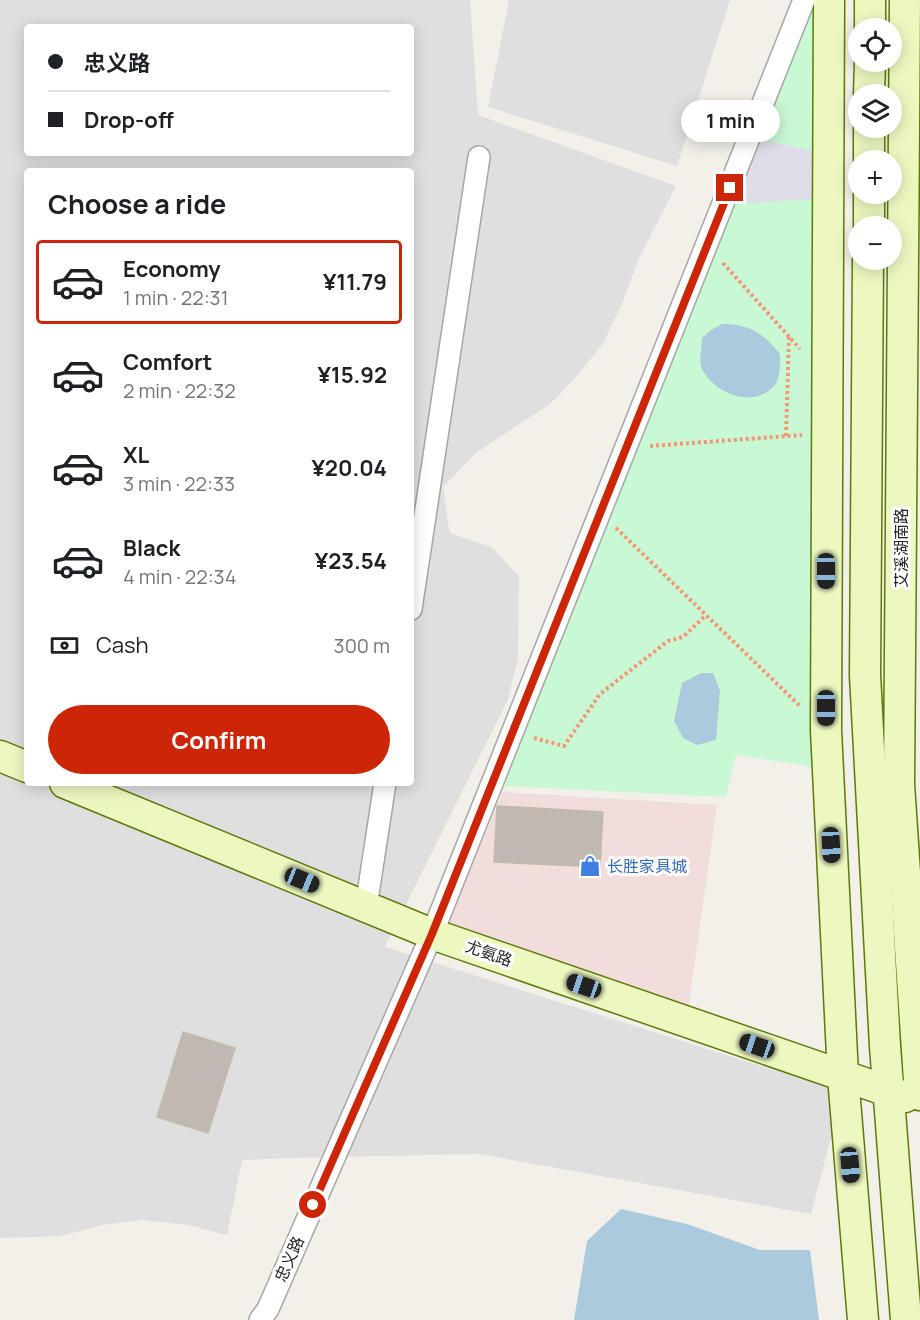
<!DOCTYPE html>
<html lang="en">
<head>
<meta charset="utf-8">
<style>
	:root { --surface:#fff; --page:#f2f2f2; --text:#202124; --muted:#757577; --line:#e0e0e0; --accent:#cc2507 }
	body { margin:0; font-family:Manrope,"Noto Sans SC",sans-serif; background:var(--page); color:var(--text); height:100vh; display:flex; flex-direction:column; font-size:22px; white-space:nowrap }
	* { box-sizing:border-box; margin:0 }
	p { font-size:20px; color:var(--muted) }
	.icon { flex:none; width:33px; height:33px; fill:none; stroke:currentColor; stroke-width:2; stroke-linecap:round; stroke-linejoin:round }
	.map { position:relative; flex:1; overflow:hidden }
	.side { position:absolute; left:24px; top:168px; width:390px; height:618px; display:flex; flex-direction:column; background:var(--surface); border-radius:6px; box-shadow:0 3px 15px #0003 }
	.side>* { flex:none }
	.guide { position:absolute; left:24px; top:24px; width:390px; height:132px; border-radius:6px; box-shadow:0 3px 15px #0003; display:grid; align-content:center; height:132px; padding:0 24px; background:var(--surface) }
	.fabs { position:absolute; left:848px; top:18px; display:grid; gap:12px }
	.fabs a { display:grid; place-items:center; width:54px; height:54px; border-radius:50%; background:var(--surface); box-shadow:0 3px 15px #0003; font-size:30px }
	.end { position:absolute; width:27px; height:27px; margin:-14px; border:8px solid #cc2507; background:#fff; box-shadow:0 0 0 3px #fff }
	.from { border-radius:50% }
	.bubble { position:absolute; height:42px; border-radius:21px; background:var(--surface); box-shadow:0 3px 15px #0003; font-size:20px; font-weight:700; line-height:42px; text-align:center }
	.car { position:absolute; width:18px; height:36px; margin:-18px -9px; border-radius:8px; box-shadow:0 0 4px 2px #0007; background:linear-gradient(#222 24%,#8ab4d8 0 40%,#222 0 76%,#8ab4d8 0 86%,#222 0) }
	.guide b { display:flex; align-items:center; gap:21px; height:57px; font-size:22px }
	.guide b+b { border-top:2px solid var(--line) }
	.guide i { width:15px; height:15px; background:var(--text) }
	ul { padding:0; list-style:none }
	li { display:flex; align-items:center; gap:18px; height:84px; margin:0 12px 9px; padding:0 12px; border:3px solid transparent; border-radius:6px }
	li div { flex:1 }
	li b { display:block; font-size:22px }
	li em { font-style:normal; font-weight:700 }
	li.current { border-color:var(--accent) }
	li>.icon { width:54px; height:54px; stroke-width:1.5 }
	h2 { padding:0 24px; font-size:27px; line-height:72px }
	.pay { display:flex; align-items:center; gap:15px; height:66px; padding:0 24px; font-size:22px }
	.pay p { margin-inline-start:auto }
	.cta { display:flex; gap:12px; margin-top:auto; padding:12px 24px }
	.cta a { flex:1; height:69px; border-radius:36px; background:var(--accent); color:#fff; font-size:24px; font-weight:700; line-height:69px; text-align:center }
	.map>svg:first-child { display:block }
</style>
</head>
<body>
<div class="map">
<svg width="920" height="1320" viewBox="0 0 920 1320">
	<rect width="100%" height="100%" fill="#f2f0e9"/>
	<g fill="#e0dfdf" fill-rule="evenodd">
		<path d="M0,0H470L478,115L676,186L639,259L622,303L604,342L577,376L550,404L476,453L443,487L449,530L452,534L492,547L519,577L518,658L508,699L385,947L843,1092L811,1214L479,1154L293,1158L242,1160L227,1235L188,1225L143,1220L102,1225L61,1236L0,1238ZM27,27H411V153H27ZM27,171H411V783H27Z"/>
		<path d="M509,0H730L677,166L488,107Z"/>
	</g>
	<path fill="#f1deda" d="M503,792L717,805L688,1010L445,927Z"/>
	<path fill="#c9f8d4" d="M813,0H821L814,767L736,755L726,797L503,786Z"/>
	<path fill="#dfdde7" d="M750,137L828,154V198L723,205Z"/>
	<g fill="#accadd">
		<path d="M722,324C750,324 763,333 780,354C780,364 781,378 774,386C755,408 719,395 705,374C704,373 701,368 701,366C699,358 702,347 702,338L711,330Z"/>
		<path d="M701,673H713L720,691L716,740L697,745L683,738L674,721L682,683Z"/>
		<path d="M621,1209L687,1224L760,1250H810L819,1320H574L587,1241Z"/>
	</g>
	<g fill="#bfb9b2" stroke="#c3baac" stroke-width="1.5">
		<path d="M497,806L603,812L600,867L494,862Z"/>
		<path d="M183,1032L235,1048L208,1133L157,1117Z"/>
	</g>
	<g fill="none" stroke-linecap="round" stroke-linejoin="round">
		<defs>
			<g id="street">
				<path d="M411,609L479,157"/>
				<path d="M366,907L385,783"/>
				<path d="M260,1320L268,1309L432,934L804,0"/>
			</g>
			<g id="secondary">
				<path d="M829,0L826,730L843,1076L863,1320"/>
				<path d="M905,0L899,784L920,1095"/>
				<path d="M870,28V0"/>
				<path d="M869,94L870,62"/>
				<path d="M869,160V128"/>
				<path d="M869,226V194"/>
				<path d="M868,260L865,675L885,1046L906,1320"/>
				<path d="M0,756L27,767"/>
				<path d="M65,783L432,934L905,1097"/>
			</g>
		</defs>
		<use href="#street" stroke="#a6a6a6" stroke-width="24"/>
		<use href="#secondary" stroke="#5c7909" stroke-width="33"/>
		<g stroke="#f59776" stroke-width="4" stroke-dasharray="3 3" stroke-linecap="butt">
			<path d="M723,263L800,349"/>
			<path d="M786,436L789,337"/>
			<path d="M650,446L802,435"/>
			<path d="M616,528L800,706"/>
			<path d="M534,738L564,746L600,694L668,641L683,637L706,615"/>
		</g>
		<use href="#street" stroke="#fff" stroke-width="21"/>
		<use href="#secondary" stroke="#edf8c1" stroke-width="30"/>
	</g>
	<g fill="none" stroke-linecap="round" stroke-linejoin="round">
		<path stroke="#cc2507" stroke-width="8" d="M313,1205L432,934L730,188"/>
	</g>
	<defs>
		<symbol id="shop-bare" viewBox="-9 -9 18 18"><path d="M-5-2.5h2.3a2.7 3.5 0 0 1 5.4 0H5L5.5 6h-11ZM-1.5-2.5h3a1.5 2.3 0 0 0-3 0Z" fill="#3f7fe0" stroke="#fff" stroke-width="2.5" paint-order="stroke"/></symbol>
	</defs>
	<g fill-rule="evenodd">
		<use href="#shop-bare" x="575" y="851" width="30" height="30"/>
	</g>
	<g text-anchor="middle" stroke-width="6" stroke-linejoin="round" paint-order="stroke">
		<g font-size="16" fill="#222" stroke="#fff">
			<text transform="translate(901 548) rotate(-90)" y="6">艾溪湖南路</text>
			<text transform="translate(489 953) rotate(19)" y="6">尤氨路</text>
			<text transform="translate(289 1259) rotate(-66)" y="6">忠义路</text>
		</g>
		<g font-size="16" fill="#366cbe" stroke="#fff" text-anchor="start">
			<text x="607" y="872">长胜家具城</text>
		</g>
	</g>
</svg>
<div class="fabs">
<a><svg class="icon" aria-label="locate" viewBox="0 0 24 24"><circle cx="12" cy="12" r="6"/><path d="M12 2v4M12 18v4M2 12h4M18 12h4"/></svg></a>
<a><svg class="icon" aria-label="layers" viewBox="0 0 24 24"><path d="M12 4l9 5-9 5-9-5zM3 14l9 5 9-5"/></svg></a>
<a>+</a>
<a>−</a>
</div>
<i class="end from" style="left:313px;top:1205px"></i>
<i class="end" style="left:730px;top:188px"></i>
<div class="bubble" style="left:681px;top:100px;width:99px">1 min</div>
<i class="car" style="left:826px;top:571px;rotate:180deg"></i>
<i class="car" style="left:826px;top:708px;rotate:180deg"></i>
<i class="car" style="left:831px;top:845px;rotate:177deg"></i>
<i class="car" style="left:302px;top:880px;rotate:112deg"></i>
<i class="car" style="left:584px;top:986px;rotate:289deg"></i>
<i class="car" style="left:757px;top:1046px;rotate:289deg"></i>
<i class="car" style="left:850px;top:1165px;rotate:175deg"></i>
<div class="guide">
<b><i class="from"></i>忠义路</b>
<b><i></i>Drop-off</b>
</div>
<section class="side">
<h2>Choose a ride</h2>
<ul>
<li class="current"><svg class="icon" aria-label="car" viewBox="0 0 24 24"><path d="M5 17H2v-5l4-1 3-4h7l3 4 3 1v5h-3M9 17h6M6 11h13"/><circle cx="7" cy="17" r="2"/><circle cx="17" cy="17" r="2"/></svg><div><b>Economy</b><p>1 min · 22:31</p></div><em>¥11.79</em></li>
<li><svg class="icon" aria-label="car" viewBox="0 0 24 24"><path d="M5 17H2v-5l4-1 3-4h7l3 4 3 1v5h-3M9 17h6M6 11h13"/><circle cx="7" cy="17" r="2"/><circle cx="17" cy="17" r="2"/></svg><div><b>Comfort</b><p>2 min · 22:32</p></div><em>¥15.92</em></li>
<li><svg class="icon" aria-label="car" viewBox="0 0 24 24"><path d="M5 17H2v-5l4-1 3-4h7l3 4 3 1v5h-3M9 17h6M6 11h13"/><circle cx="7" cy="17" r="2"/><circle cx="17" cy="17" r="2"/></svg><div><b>XL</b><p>3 min · 22:33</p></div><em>¥20.04</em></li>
<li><svg class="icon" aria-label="car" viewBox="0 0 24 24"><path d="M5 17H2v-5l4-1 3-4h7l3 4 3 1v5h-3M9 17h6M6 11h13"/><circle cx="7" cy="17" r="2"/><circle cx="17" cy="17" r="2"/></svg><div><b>Black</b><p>4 min · 22:34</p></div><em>¥23.54</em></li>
</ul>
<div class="pay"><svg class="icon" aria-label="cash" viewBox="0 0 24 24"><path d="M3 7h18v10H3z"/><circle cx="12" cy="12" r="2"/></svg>Cash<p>300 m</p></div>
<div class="cta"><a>Confirm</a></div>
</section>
</div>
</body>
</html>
